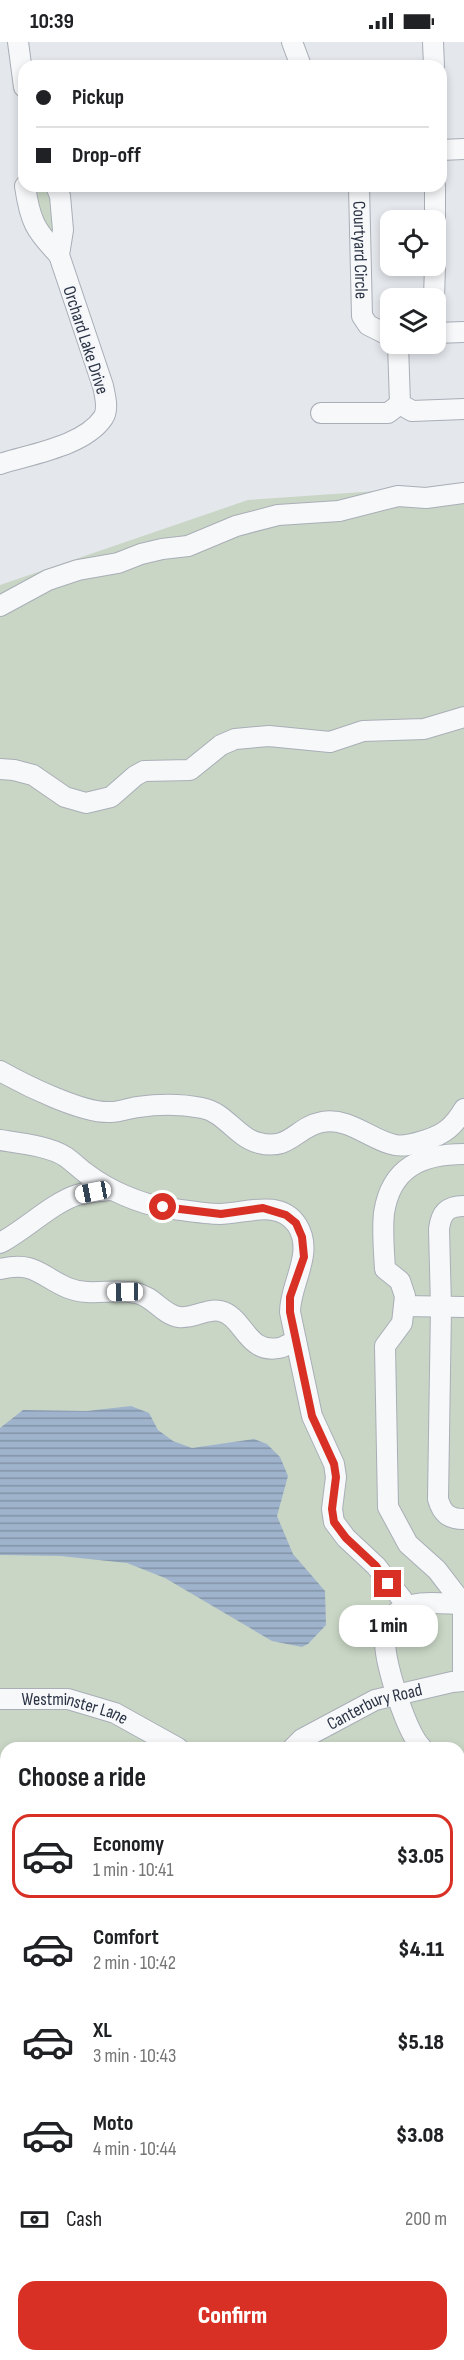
<!DOCTYPE html>
<html lang="en">
<head>
<meta charset="utf-8">
<style>
	:root { --surface:#fff; --page:#f6f6f6; --text:#202124; --muted:#757577; --line:#e0e0e0; --accent:#d93025 }
	body { margin:0; font-family:"Sofia Sans Condensed",sans-serif; background:var(--page); color:var(--text); height:100vh; display:flex; flex-direction:column; font-size:22px; white-space:nowrap }
	* { box-sizing:border-box; margin:0 }
	p { font-size:20px; color:var(--muted) }
	.icon { flex:none; width:33px; height:33px; fill:none; stroke:currentColor; stroke-width:2; stroke-linecap:round; stroke-linejoin:round }
	.map { position:relative; flex:1; overflow:hidden }
	.panel { position:absolute; left:0px; top:1700px; width:465px; height:620px; display:flex; flex-direction:column; background:var(--surface); border-radius:18px 18px 0 0; box-shadow:0 3px 9px #0003 }
	.panel>* { flex:none }
	.guide { position:absolute; left:18px; top:18px; width:429px; height:132px; border-radius:18px; box-shadow:0 3px 9px #0003; display:grid; align-content:center; height:132px; padding:0 18px; background:var(--surface) }
	.buttons { position:absolute; left:380px; top:168px; display:grid; gap:12px }
	.buttons a { display:grid; place-items:center; width:66px; height:66px; border-radius:12px; background:var(--surface); box-shadow:0 3px 9px #0003; font-size:30px }
	.end { position:absolute; width:27px; height:27px; margin:-14px; border:8px solid #d93025; background:#fff; box-shadow:0 0 0 3px #fff }
	.from { border-radius:50% }
	.bubble { position:absolute; height:42px; border-radius:18px; background:var(--surface); box-shadow:0 3px 9px #0003; font-size:20px; font-weight:800; line-height:42px; text-align:center }
	.car { position:absolute; width:18px; height:36px; margin:-18px -9px; border-radius:8px; box-shadow:0 0 4px 2px #0007; background:linear-gradient(#fff 24%,#345 0 40%,#fff 0 76%,#345 0 86%,#fff 0) }
	.guide b { display:flex; align-items:center; gap:21px; height:57px; font-size:22px }
	.guide b+b { border-top:2px solid var(--line) }
	.guide i { width:15px; height:15px; background:var(--text) }
	ul { padding:0; list-style:none }
	li { display:flex; align-items:center; gap:18px; height:84px; margin:0 12px 9px; padding:0 6px; border:3px solid transparent; border-radius:18px }
	li div { flex:1 }
	li b { display:block; font-size:22px }
	li em { font-style:normal; font-weight:800 }
	li.on { border-color:var(--accent) }
	li>.icon { width:54px; height:54px; stroke-width:1.5 }
	h2 { padding:0 18px; font-size:27px; line-height:72px }
	.pay { display:flex; align-items:center; gap:15px; height:66px; padding:0 18px; font-size:22px }
	.pay p { margin-inline-start:auto }
	.primary-button { display:flex; gap:12px; margin-top:auto; padding:12px 18px }
	.primary-button a { flex:1; height:69px; border-radius:18px; background:var(--accent); color:#fff; font-size:24px; font-weight:800; line-height:69px; text-align:center }
	.status { display:flex; justify-content:space-between; align-items:center; height:42px; padding:0 30px; background:var(--surface); direction:ltr }
	.status svg { height:16px; fill:currentColor }
	.map>svg:first-child { display:block }
</style>
</head>
<body>
<div class="status"><b>10:39</b><svg viewBox="0 0 49 12"><path d="M0 12V9h3v3zM5 12V6h3v6zM10 12V3h3v9zM15 12V0h3v12zM26 1h20v11H26zM47 4h2v5h-2z"/></svg></div>
<div class="map">
<svg width="464" height="2318" viewBox="0 0 464 2318">
	<defs>
		<pattern id="water-rules" width="6" height="5" patternUnits="userSpaceOnUse" patternTransform="scale(1.5)"><rect width="6" height="5" fill="#9fb4cc"/><path d="M0 2.5h6" fill="none" stroke="#8293a7"/></pattern>
	</defs>
	<rect width="100%" height="100%" fill="#e4e7ec"/>
	<g fill="#c9d6c5" fill-rule="evenodd">
		<path d="M31,144H48L56,178L53,197L43,184Z"/>
		<path d="M464,443V2318H0V543L248,458ZM6,1706H459V2313H6Z"/>
	</g>
	<path fill="url(#water-rules)" d="M131,1364L149,1371L158,1388L173,1399L192,1406L254,1397L267,1402L280,1415L288,1434L277,1474L293,1512L325,1549L326,1583L308,1602L302,1605L272,1599L165,1536L127,1521L60,1514L0,1513V1386L23,1368L87,1369Z"/>
	<g fill="none" stroke-linecap="round" stroke-linejoin="round">
		<defs>
			<g id="minor">
				<path d="M18,0L24,45"/>
				<path d="M292,0L301,24"/>
				<path d="M433,0L434,24"/>
				<path d="M441,108L464,107"/>
				<path d="M25,144C30,179 35,188 59,213"/>
				<path id="s1" d="M359,144L362,274L368,283L390,294"/>
				<path d="M435,181V144"/>
				<path d="M434,256L435,224"/>
				<path d="M435,291L464,290"/>
				<path d="M398,302L400,362L412,369L464,367"/>
				<path d="M321,371H388L400,362"/>
				<path d="M0,422C31,412 84,404 103,376C109,367 105,354 103,344L59,213L63,188L60,154L56,144"/>
				<path d="M0,564L48,538L78,528L118,521L141,512L162,507L188,504L236,484L278,473L339,469L398,454L426,456L464,451"/>
				<path d="M0,727L14,728L33,733L65,755L86,761L111,755L135,734L144,729L190,728L221,703L235,697L269,694L330,700L363,689L424,687L464,675"/>
				<path d="M0,1029C25,1043 83,1072 111,1070C120,1070 129,1066 138,1065C158,1062 182,1062 202,1066C225,1070 237,1096 259,1101C290,1109 296,1085 322,1080C350,1075 370,1098 395,1103C406,1105 416,1101 426,1098C445,1092 454,1084 464,1067"/>
				<path d="M0,1098C19,1101 50,1104 66,1115C73,1120 80,1127 87,1132C108,1148 140,1162 166,1166C183,1168 203,1172 220,1172C245,1172 279,1156 297,1183C315,1211 290,1241 290,1270L312,1374L334,1422L336,1435L332,1467L334,1480L346,1496L376,1524L402,1557L404,1565"/>
				<path d="M464,1164C447,1164 441,1171 439,1187L441,1265L438,1457C442,1471 448,1477 464,1477"/>
				<path d="M0,1201C25,1188 52,1161 77,1153C88,1150 100,1149 110,1148"/>
				<path d="M0,1227C35,1219 40,1234 68,1246C90,1255 114,1246 136,1251C153,1254 163,1273 179,1275C193,1277 207,1266 220,1269C244,1274 246,1312 279,1306C284,1305 290,1301 296,1299"/>
				<path d="M404,1264L464,1265"/>
				<path d="M463,1639V1562L437,1528L408,1502L388,1465L385,1304L402,1281L405,1254L400,1239L385,1227C384,1209 382,1189 384,1171C391,1125 422,1112 464,1112"/>
				<path id="s2" d="M0,1657H68L115,1671L178,1706"/>
				<path id="s3" d="M293,1706L302,1697L375,1658L452,1640L464,1639"/>
				<path d="M422,1706C406,1690 386,1624 385,1601C385,1590 388,1577 396,1571C413,1556 443,1562 464,1562"/>
				<path d="M459,1725L464,1726"/>
				<path d="M0,1907L6,1909"/>
				<path d="M459,1919L464,1932"/>
				<path d="M459,2136L464,2124"/>
				<path d="M0,2161H6"/>
				<path d="M118,2313L119,2318"/>
			</g>
		</defs>
		<use href="#minor" stroke="#a9aeb7" stroke-width="22"/>
		<use href="#minor" stroke="#f7f8fa" stroke-width="20"/>
	</g>
	<g fill="none" stroke-linecap="round" stroke-linejoin="round">
		<path stroke="#d93025" stroke-width="8" d="M163,1165L221,1172L263,1166L286,1173L296,1181L302,1195L304,1215L290,1255V1270L312,1374L334,1422L336,1435L332,1467L334,1480L346,1496L376,1524L388,1542"/>
	</g>
	<g text-anchor="middle" stroke-width="4.5" stroke-linejoin="round" paint-order="stroke">
		<g font-size="18" fill="#2b3445" stroke="#f4f6f9">
			<text dy="6" stroke="none"><textPath href="#s1" startOffset="64">Courtyard Circle</textPath></text>
			<text transform="translate(86 298) rotate(72)" y="6">Orchard Lake Drive</text>
			<text dy="6" stroke="none"><textPath href="#s3" startOffset="93">Canterbury Road</textPath></text>
			<text dy="6" stroke="none"><textPath href="#s2" startOffset="76">Westminster Lane</textPath></text>
		</g>
	</g>
</svg>
<div class="buttons">
<a><svg class="icon" aria-label="locate" viewBox="0 0 24 24"><circle cx="12" cy="12" r="6"/><path d="M12 2v4M12 18v4M2 12h4M18 12h4"/></svg></a>
<a><svg class="icon" aria-label="layers" viewBox="0 0 24 24"><path d="M12 4l9 5-9 5-9-5zM3 14l9 5 9-5"/></svg></a>
</div>
<i class="end from" style="left:163px;top:1165px"></i>
<i class="end" style="left:388px;top:1542px"></i>
<div class="bubble" style="left:339px;top:1563px;width:99px">1 min</div>
<i class="car" style="left:93px;top:1150px;rotate:259deg"></i>
<i class="car" style="left:125px;top:1250px;rotate:269deg"></i>
<div class="guide">
<b><i class="from"></i>Pickup</b>
<b><i></i>Drop-off</b>
</div>
<section class="panel">
<h2>Choose a ride</h2>
<ul>
<li class="on"><svg class="icon" aria-label="car" viewBox="0 0 24 24"><path d="M5 17H2v-5l4-1 3-4h7l3 4 3 1v5h-3M9 17h6M6 11h13"/><circle cx="7" cy="17" r="2"/><circle cx="17" cy="17" r="2"/></svg><div><b>Economy</b><p>1 min · 10:41</p></div><em>$3.05</em></li>
<li><svg class="icon" aria-label="car" viewBox="0 0 24 24"><path d="M5 17H2v-5l4-1 3-4h7l3 4 3 1v5h-3M9 17h6M6 11h13"/><circle cx="7" cy="17" r="2"/><circle cx="17" cy="17" r="2"/></svg><div><b>Comfort</b><p>2 min · 10:42</p></div><em>$4.11</em></li>
<li><svg class="icon" aria-label="car" viewBox="0 0 24 24"><path d="M5 17H2v-5l4-1 3-4h7l3 4 3 1v5h-3M9 17h6M6 11h13"/><circle cx="7" cy="17" r="2"/><circle cx="17" cy="17" r="2"/></svg><div><b>XL</b><p>3 min · 10:43</p></div><em>$5.18</em></li>
<li><svg class="icon" aria-label="car" viewBox="0 0 24 24"><path d="M5 17H2v-5l4-1 3-4h7l3 4 3 1v5h-3M9 17h6M6 11h13"/><circle cx="7" cy="17" r="2"/><circle cx="17" cy="17" r="2"/></svg><div><b>Moto</b><p>4 min · 10:44</p></div><em>$3.08</em></li>
</ul>
<div class="pay"><svg class="icon" aria-label="cash" viewBox="0 0 24 24"><path d="M3 7h18v10H3z"/><circle cx="12" cy="12" r="2"/></svg>Cash<p>200 m</p></div>
<div class="primary-button"><a>Confirm</a></div>
</section>
</div>
</body>
</html>
